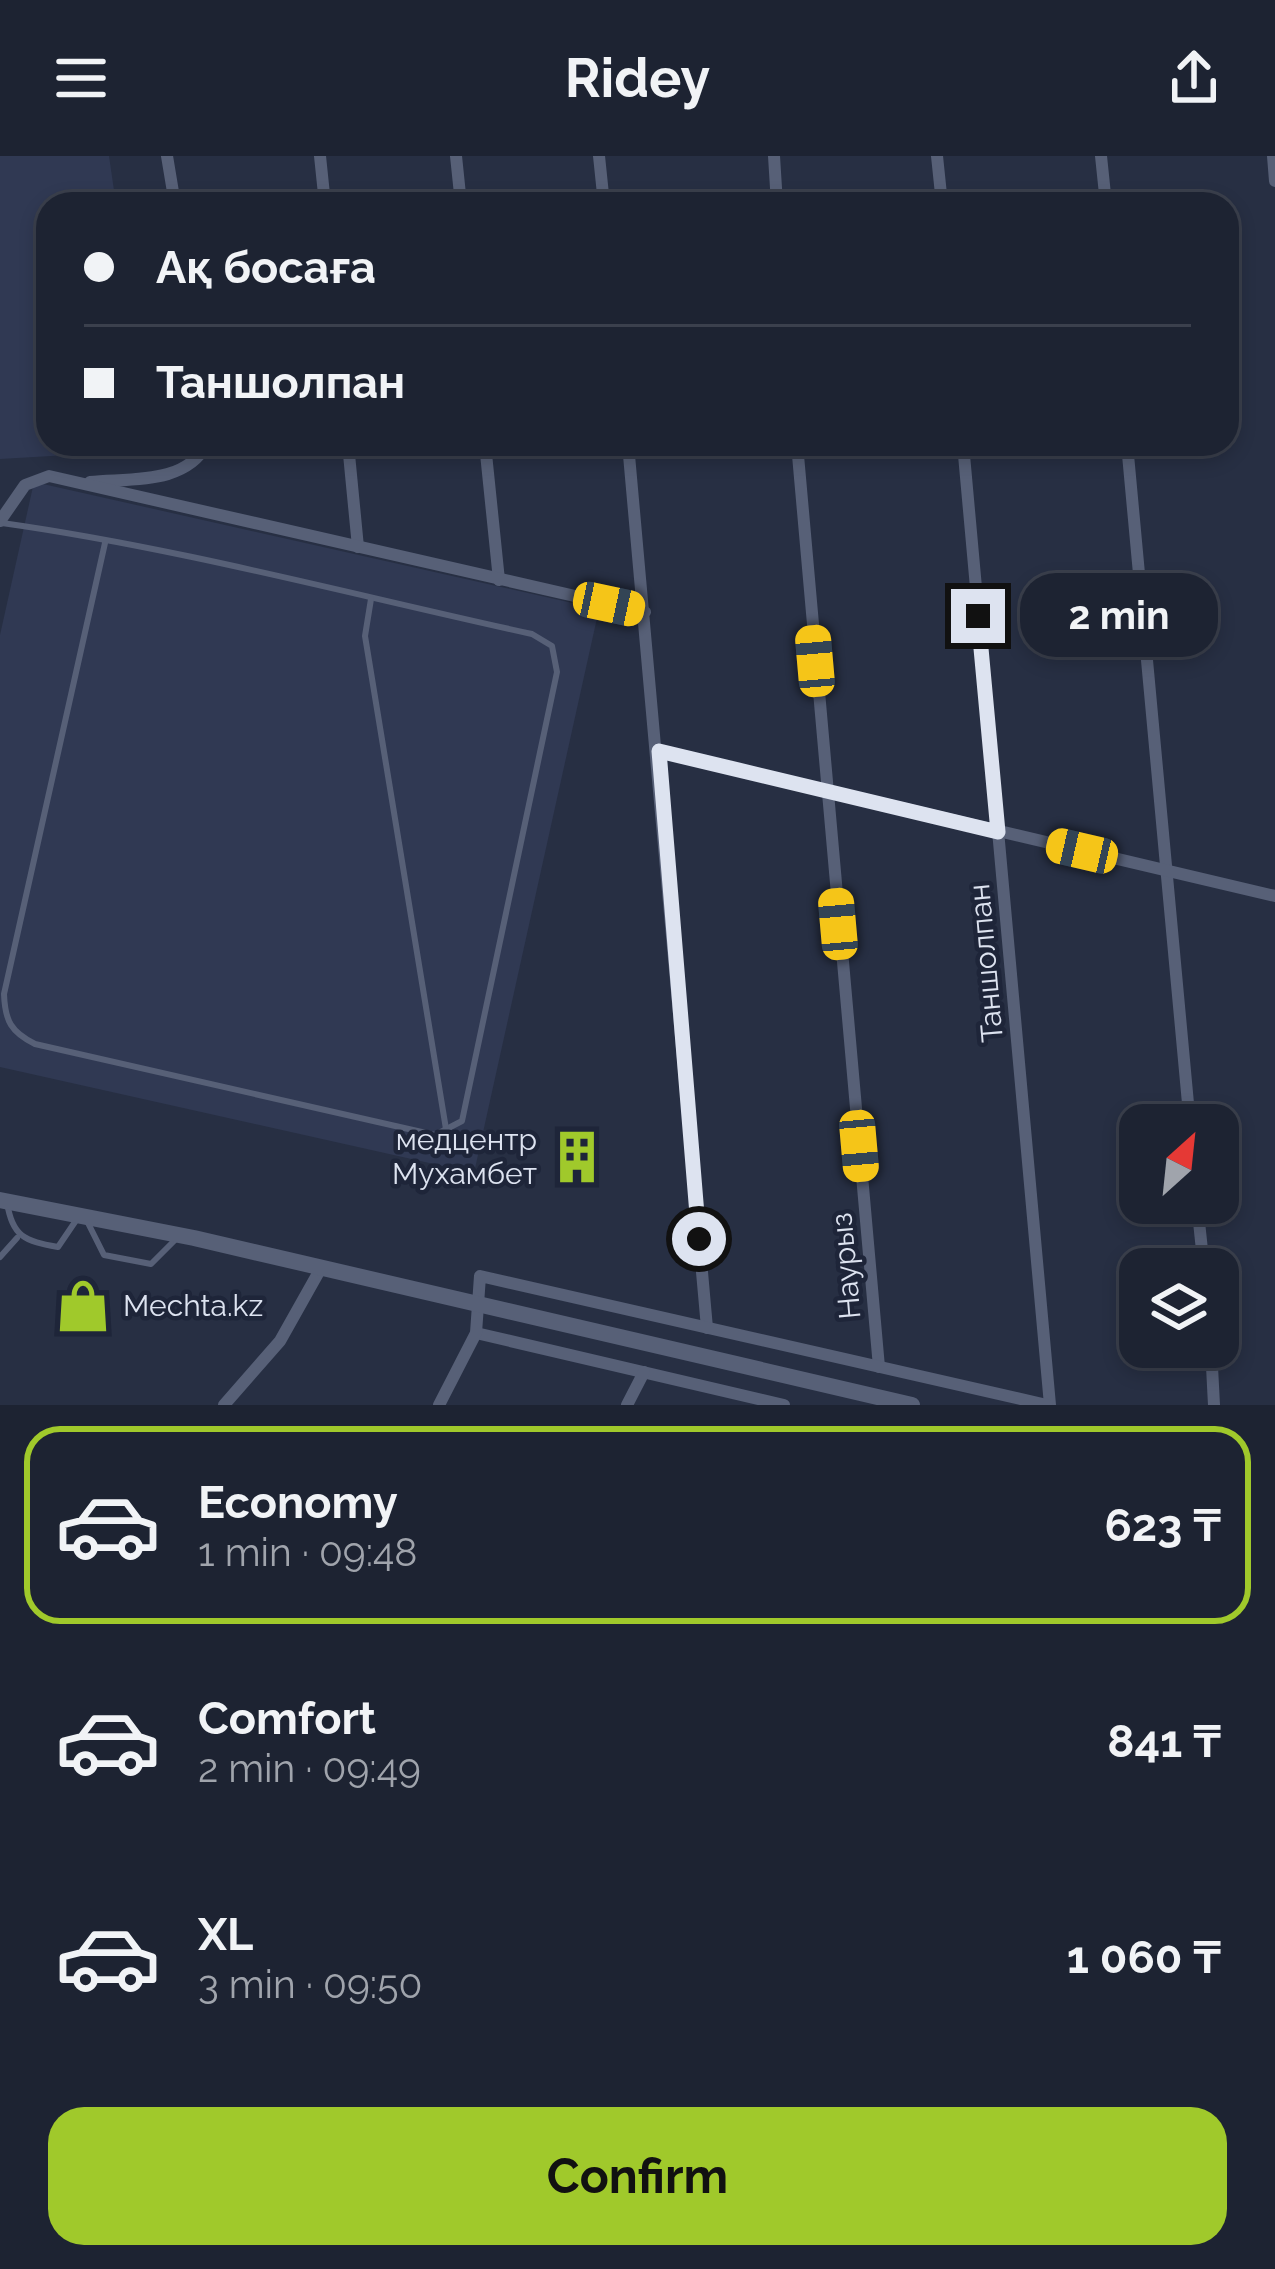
<!DOCTYPE html>
<html lang="en">
<head>
<meta charset="utf-8">
<style>
	:root { --surface:#1d2332; --page:#252b3a; --text:#f1f3f6; --muted:#a0a4ac; --line:#3b404d; --accent:#a0c92b }
	body { margin:0; font-family:Raleway,sans-serif; background:var(--page); color:var(--text); height:100vh; display:flex; flex-direction:column; font-size:45px; white-space:nowrap }
	* { box-sizing:border-box; margin:0 }
	p { font-size:39px; color:var(--muted) }
	.icon { flex:none; width:66px; height:66px; fill:none; stroke:currentColor; stroke-width:2; stroke-linecap:round; stroke-linejoin:round }
	.map { position:relative; height:1249px; overflow:hidden }
	.panel { display:flex; flex-direction:column; background:var(--surface); flex:1 }
	.panel>* { flex:none }
	.hud { position:absolute; left:36px; top:36px; width:1203px; height:264px; border-radius:36px; box-shadow:0 6px 18px #0003,0 0 0 3px var(--line); display:grid; align-content:center; height:264px; padding:0 48px; background:var(--surface) }
	.needle { width:78px; rotate:27deg }
	.buttons { position:absolute; left:1119px; top:948px; display:grid; gap:24px }
	.buttons a { display:grid; place-items:center; width:120px; height:120px; border-radius:24px; background:var(--surface); box-shadow:0 6px 18px #0003,0 0 0 3px var(--line); font-size:60px }
	.end { position:absolute; width:54px; height:54px; margin:-27px; border:15px solid #dde3f0; background:#111; box-shadow:0 0 0 6px #111 }
	.from { border-radius:50% }
	.bubble { position:absolute; height:84px; border-radius:36px; background:var(--surface); box-shadow:0 6px 18px #0003,0 0 0 3px var(--line); font-size:39px; font-weight:700; line-height:84px; text-align:center }
	.car { position:absolute; width:36px; height:72px; margin:-36px -18px; border-radius:15px; box-shadow:0 0 9px 3px #0007; background:linear-gradient(#f5c518 24%,#345 0 40%,#f5c518 0 76%,#345 0 86%,#f5c518 0) }
	.hud b { display:flex; align-items:center; gap:42px; height:114px; font-size:45px }
	.hud b+b { border-top:3px solid var(--line) }
	.hud i { width:30px; height:30px; background:var(--text) }
	ul { padding:21px 0 0; list-style:none }
	li { display:flex; align-items:center; gap:36px; height:198px; margin:0 24px 18px; padding:0 24px; border:6px solid transparent; border-radius:36px }
	li div { flex:1 }
	li b { display:block; font-size:45px }
	li em { font-style:normal; font-weight:700 }
	li.active { border-color:var(--accent) }
	li>.icon { width:108px; height:108px; stroke-width:1.5 }
	.primary-button { display:flex; gap:24px; margin-top:auto; padding:24px 48px }
	.primary-button a { flex:1; height:138px; border-radius:36px; background:var(--accent); color:#111; font-size:48px; font-weight:700; line-height:138px; text-align:center }
	header { display:flex; justify-content:space-between; align-items:center; height:156px; padding:0 48px; background:var(--surface); font-size:54px; font-weight:700 }
	.map>svg:first-child { display:block }
</style>
</head>
<body>
<header><svg class="icon" aria-label="menu" viewBox="0 0 24 24"><path d="M4 6h16M4 12h16M4 18h16"/></svg>Ridey<svg class="icon" aria-label="share" viewBox="0 0 24 24"><path d="M12 15V3M7 8l5-5 5 5M5 13v7h14v-7"/></svg></header>
<div class="map">
<svg width="1275" height="1249" viewBox="0 0 1275 1249">
	<rect width="100%" height="100%" fill="#272f43"/>
	<g fill="#303953">
		<path d="M0,0H109L116,48H48V288H153L154,294L0,303Z"/>
		<path d="M34,326L599,453L474,1017L0,911V479Z"/>
	</g>
	<g fill="none" stroke-linecap="round" stroke-linejoin="round">
		<g stroke="#576077" stroke-width="6">
			<path d="M2,367C180,392 357,440 532,478L552,490L557,516L462,965L435,979L35,888C11,876 5,865 4,838L105,387"/>
			<path d="M371,443L365,480L446,973"/>
			<path d="M7,1046C12,1081 25,1085 58,1091L77,1063"/>
			<path d="M87,1065L104,1099L151,1108L177,1082"/>
			<path d="M0,1101L17,1082"/>
		</g>
		<g stroke="#576077" stroke-width="12">
			<path d="M167,0L175,48"/>
			<path d="M320,0L325,48"/>
			<path d="M456,0L461,48"/>
			<path d="M599,0L604,48"/>
			<path d="M774,0L777,48"/>
			<path d="M937,0L942,48"/>
			<path d="M1101,0L1106,48"/>
			<path d="M1273,0L1275,25"/>
			<path d="M348,288L358,391"/>
			<path d="M485,288L499,424"/>
			<path d="M628,288L707,1172"/>
			<path d="M797,288L879,1211"/>
			<path d="M963,288L1050,1249"/>
			<path d="M1127,288L1190,969"/>
			<path d="M90,326C131,322 185,329 207,288"/>
			<path d="M0,365L25,329L49,320L645,456"/>
			<path d="M659,595L1275,740"/>
			<path d="M1197,1047L1204,1113"/>
			<path d="M476,1177L784,1249"/>
			<path d="M1211,1191L1214,1249"/>
			<path d="M224,1249L280,1185L321,1112"/>
			<path d="M439,1249L476,1177L480,1120L1047,1249"/>
			<path d="M627,1249L644,1216"/>
		</g>
		<path stroke="#576077" stroke-width="16" d="M0,1044L194,1082L912,1249"/>
	</g>
	<g fill="none" stroke-linecap="round" stroke-linejoin="round">
		<path stroke="#dde3f0" stroke-width="15" d="M699,1083L659,595L998,676L978,460"/>
	</g>
	<defs>
		<symbol id="building-bare" viewBox="-9 -9 18 18"><path d="M-4-6H4V6H1V3H-1V6H-4ZM-2.5-4.3h1.7v1.8h-1.7ZM.8-4.3h1.7v1.8H.8ZM-2.5-1h1.7V.8h-1.7ZM.8-1h1.7V.8H.8Z" fill="#a0c92b" stroke="#1e2539" stroke-width="2.5" paint-order="stroke"/></symbol>
		<symbol id="shop-bare" viewBox="-9 -9 18 18"><path d="M-5-2.5h2.3a2.7 3.5 0 0 1 5.4 0H5L5.5 6h-11ZM-1.5-2.5h3a1.5 2.3 0 0 0-3 0Z" fill="#a0c92b" stroke="#1e2539" stroke-width="2.5" paint-order="stroke"/></symbol>
	</defs>
	<g fill-rule="evenodd">
		<use href="#building-bare" x="539" y="963" width="76" height="76"/>
		<use href="#shop-bare" x="45" y="1112" width="76" height="76"/>
	</g>
	<g text-anchor="middle" stroke-width="9" stroke-linejoin="round" paint-order="stroke">
		<g font-size="30" fill="#dde3f0" stroke="#1e2539">
			<text transform="translate(986 807) rotate(-95)" y="10">Таншолпан</text>
			<text transform="translate(846 1110) rotate(-95)" y="10">Наурыз</text>
		</g>
		<g font-size="30" fill="#dde3f0" stroke="#1e2539" text-anchor="end">
			<text x="537" y="994">медцентр<tspan x="537" dy="34">Мухамбет</tspan></text>
			<text x="123" y="1160" text-anchor="start">Mechta.kz</text>
		</g>
	</g>
</svg>
<div class="buttons">
<a><svg class="needle" viewBox="-14 -14 28 28"><path d="M0-13l5 13h-10z" fill="#e53935"/><path d="M0 13l5-13h-10z" fill="#a0a4ac"/></svg></a>
<a><svg class="icon" aria-label="layers" viewBox="0 0 24 24"><path d="M12 4l9 5-9 5-9-5zM3 14l9 5 9-5"/></svg></a>
</div>
<i class="end from" style="left:699px;top:1083px"></i>
<i class="end" style="left:978px;top:460px"></i>
<div class="bubble" style="left:1020px;top:417px;width:198px">2 min</div>
<i class="car" style="left:609px;top:448px;rotate:102deg"></i>
<i class="car" style="left:815px;top:505px;rotate:355deg"></i>
<i class="car" style="left:1082px;top:695px;rotate:283deg"></i>
<i class="car" style="left:838px;top:768px;rotate:355deg"></i>
<i class="car" style="left:859px;top:990px;rotate:175deg"></i>
<div class="hud">
<b><i class="from"></i>Ақ босаға</b>
<b><i></i>Таншолпан</b>
</div>
</div>
<section class="panel">
<ul>
<li class="active"><svg class="icon" aria-label="car" viewBox="0 0 24 24"><path d="M5 17H2v-5l4-1 3-4h7l3 4 3 1v5h-3M9 17h6M6 11h13"/><circle cx="7" cy="17" r="2"/><circle cx="17" cy="17" r="2"/></svg><div><b>Economy</b><p>1 min · 09:48</p></div><em>623 ₸</em></li>
<li><svg class="icon" aria-label="car" viewBox="0 0 24 24"><path d="M5 17H2v-5l4-1 3-4h7l3 4 3 1v5h-3M9 17h6M6 11h13"/><circle cx="7" cy="17" r="2"/><circle cx="17" cy="17" r="2"/></svg><div><b>Comfort</b><p>2 min · 09:49</p></div><em>841 ₸</em></li>
<li><svg class="icon" aria-label="car" viewBox="0 0 24 24"><path d="M5 17H2v-5l4-1 3-4h7l3 4 3 1v5h-3M9 17h6M6 11h13"/><circle cx="7" cy="17" r="2"/><circle cx="17" cy="17" r="2"/></svg><div><b>XL</b><p>3 min · 09:50</p></div><em>1 060 ₸</em></li>
</ul>
<div class="primary-button"><a>Confirm</a></div>
</section>
</body>
</html>
